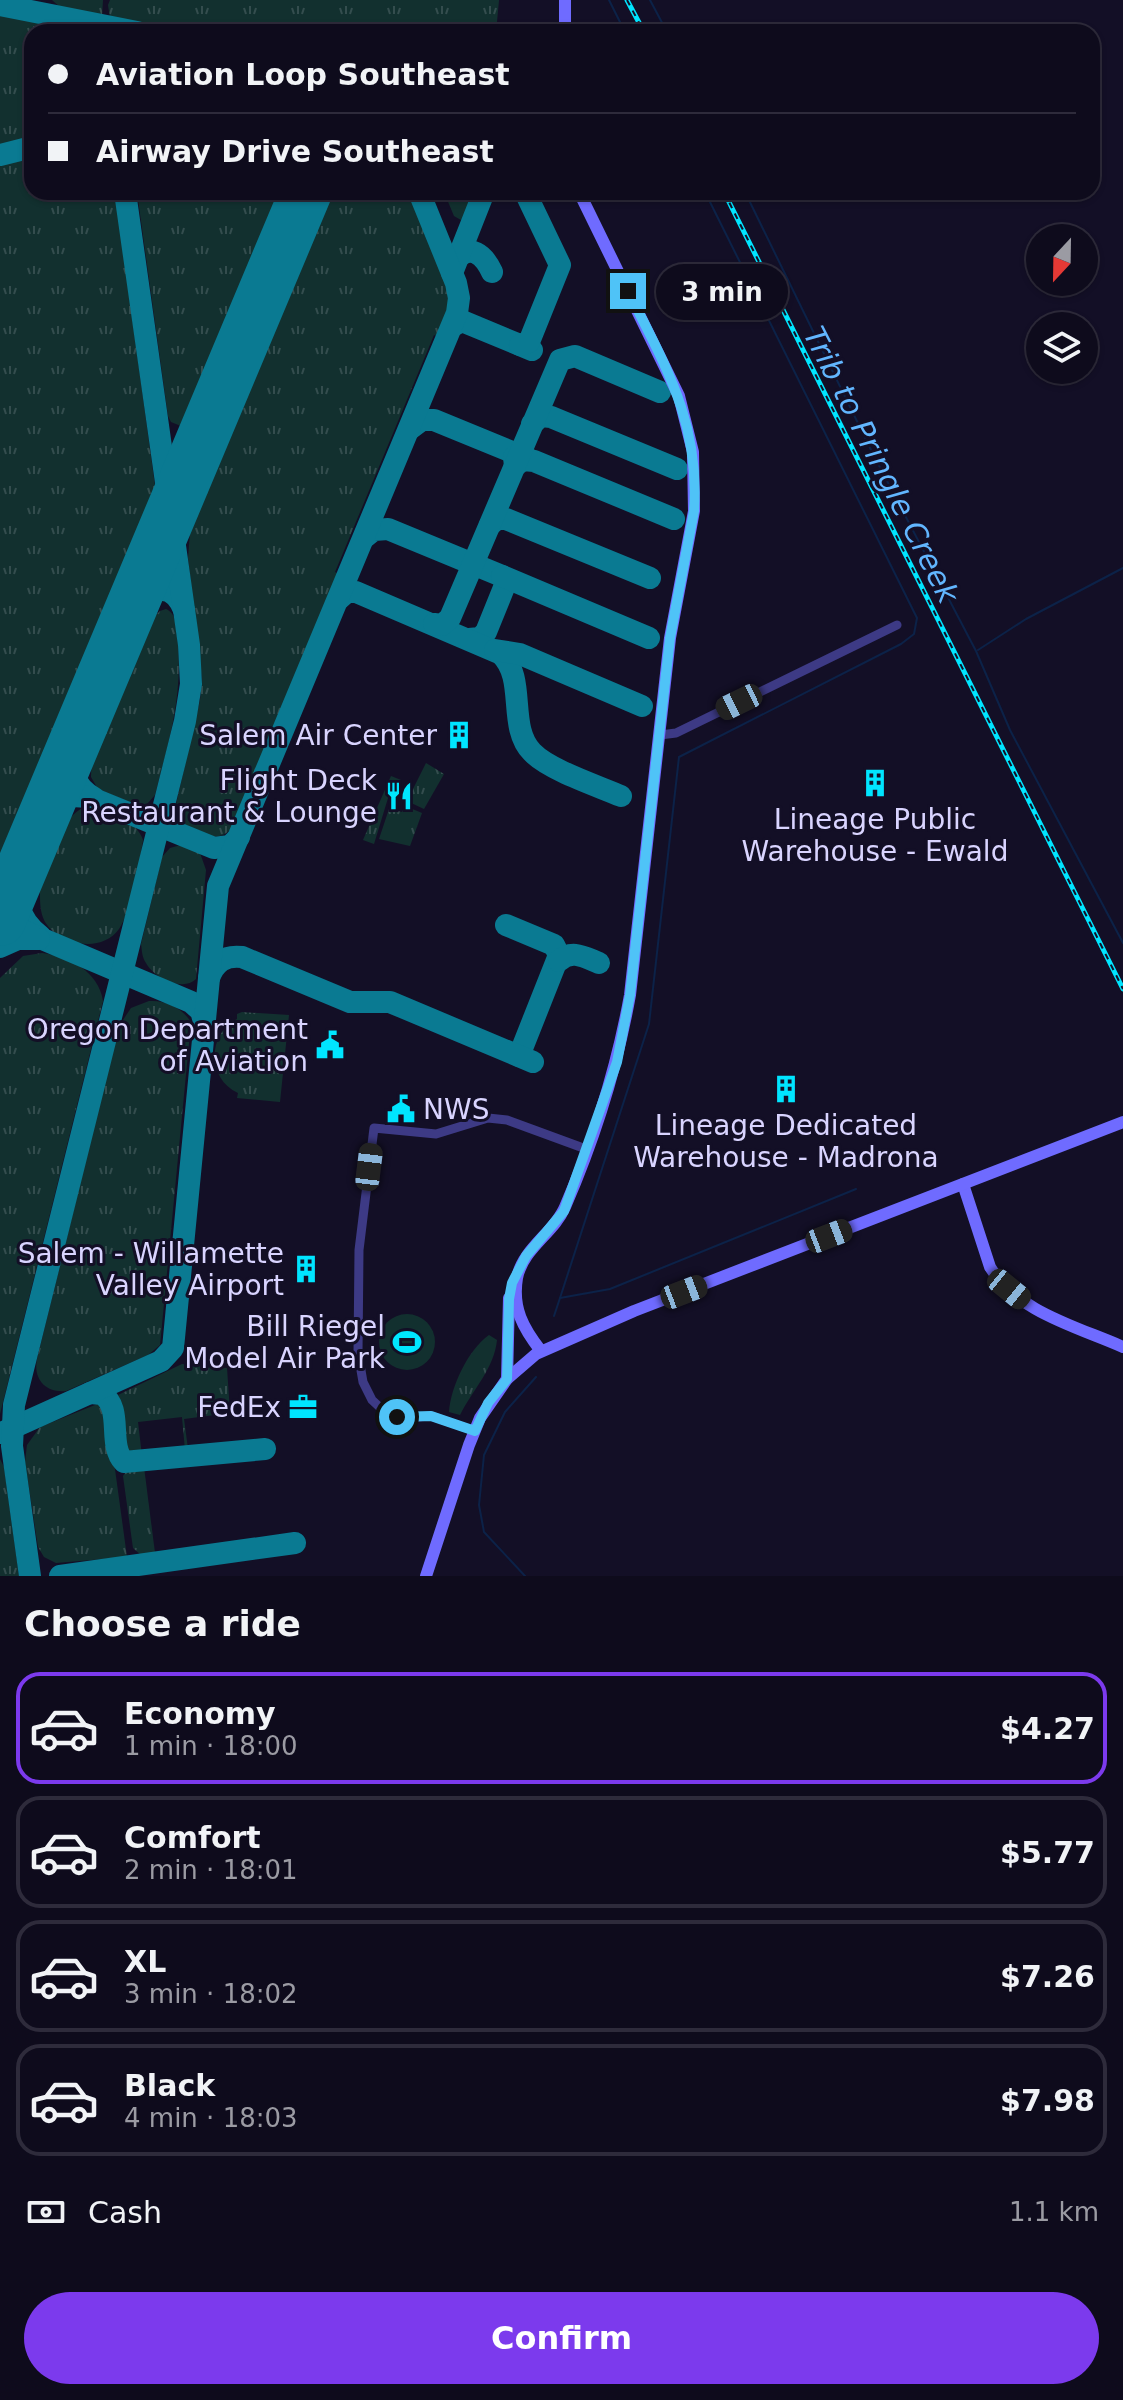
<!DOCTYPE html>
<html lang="en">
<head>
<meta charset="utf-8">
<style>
	:root { --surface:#0e0b1c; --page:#1c1929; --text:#f1f3f6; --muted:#9b9ba3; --line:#2e2b3b; --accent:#7c3aed }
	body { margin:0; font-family:"DejaVu Sans",sans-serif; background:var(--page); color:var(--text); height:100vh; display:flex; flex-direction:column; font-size:30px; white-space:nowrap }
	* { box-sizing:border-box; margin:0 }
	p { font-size:26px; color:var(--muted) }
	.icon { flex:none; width:44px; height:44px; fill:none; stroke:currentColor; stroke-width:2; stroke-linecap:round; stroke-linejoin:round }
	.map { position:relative; height:1576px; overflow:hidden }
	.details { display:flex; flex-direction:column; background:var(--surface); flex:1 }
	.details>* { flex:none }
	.top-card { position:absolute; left:24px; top:24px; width:1076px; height:176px; border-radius:24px; box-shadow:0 2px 6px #0004,0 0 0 2px var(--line); display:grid; align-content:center; height:176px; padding:0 24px; background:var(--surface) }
	.needle { width:52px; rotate:202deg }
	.buttons { position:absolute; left:1026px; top:224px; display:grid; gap:16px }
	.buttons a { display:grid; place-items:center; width:72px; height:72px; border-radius:50%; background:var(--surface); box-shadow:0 2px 6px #0004,0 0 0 2px var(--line); font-size:40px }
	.end { position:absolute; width:36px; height:36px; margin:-18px; border:10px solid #4fc3f7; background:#111; box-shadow:0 0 0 4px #111 }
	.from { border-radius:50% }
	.bubble { position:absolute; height:56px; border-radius:28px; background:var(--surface); box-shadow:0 2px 6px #0004,0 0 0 2px var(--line); font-size:26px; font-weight:800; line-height:56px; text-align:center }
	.car { position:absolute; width:24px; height:48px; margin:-24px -12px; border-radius:10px; box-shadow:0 0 6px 2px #0007; background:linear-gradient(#222 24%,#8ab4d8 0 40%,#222 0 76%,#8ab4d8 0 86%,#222 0) }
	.top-card b { display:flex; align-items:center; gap:28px; height:76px; font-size:30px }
	.top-card b+b { border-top:2px solid var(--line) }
	.top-card i { width:20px; height:20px; background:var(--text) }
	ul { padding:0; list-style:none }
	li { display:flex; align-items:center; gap:24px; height:112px; margin:0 16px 12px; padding:0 8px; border:4px solid var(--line); border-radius:24px }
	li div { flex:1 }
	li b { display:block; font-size:30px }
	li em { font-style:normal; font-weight:800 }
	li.current { border-color:var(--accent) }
	li>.icon { width:72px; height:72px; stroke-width:1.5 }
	h2 { padding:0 24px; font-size:36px; line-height:96px }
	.pay { display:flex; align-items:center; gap:20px; height:88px; padding:0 24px; font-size:30px }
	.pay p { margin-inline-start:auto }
	.action { display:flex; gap:16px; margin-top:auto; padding:16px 24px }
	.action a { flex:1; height:92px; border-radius:48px; background:var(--accent); color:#fff; font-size:32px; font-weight:800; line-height:92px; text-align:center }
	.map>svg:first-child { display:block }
</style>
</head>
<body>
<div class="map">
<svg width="1123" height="1576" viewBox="0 0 1123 1576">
	<defs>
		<pattern id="grass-tufts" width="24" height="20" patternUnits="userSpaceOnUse" patternTransform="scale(2)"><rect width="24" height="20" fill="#12302f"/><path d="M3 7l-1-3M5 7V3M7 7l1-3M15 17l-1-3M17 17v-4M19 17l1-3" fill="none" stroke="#344d4e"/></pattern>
	</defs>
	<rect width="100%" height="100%" fill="#130f26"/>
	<g fill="url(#grass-tufts)">
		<path d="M52,0H103L102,16L61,8Z"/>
		<path d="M110,0H499L496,32H182L110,18L108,5Z"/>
		<path d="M0,15L79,32H32V141L0,149Z"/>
		<path d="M32,154V192H115L156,493L153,509L7,857L0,864V162Z"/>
		<path d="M137,192H286L191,420L181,426L171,422L168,416Z"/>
		<path d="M325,192H409C419,216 450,278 450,300C450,313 444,325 439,337L434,335L335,572L339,574L234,824C222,849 183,833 174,813L200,700L202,680L188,558L192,509Z"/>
		<path d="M444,192H479L469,217L461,220L454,216Z"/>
		<path d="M166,609C177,614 175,625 177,636C184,694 169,740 155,795L147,804L139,806L98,789L91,777L92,749L142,628L160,611Z"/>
		<path d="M426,763L444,774L424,809L407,801Z"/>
		<path d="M391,776L401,780L398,785L395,784L388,798L374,844L363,840Z"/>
		<path d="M405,806L422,813L410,846L379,839L389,809L402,812Z"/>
		<path d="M82,808C101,806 138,821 143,840C140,860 130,914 119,929C102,953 60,946 45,922C40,912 40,903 40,892C42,858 53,828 82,808Z"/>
		<path d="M181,845L200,853L206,870L196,979C183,992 154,978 146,963C142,957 142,951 141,944L162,857L170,848Z"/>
		<path d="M42,953C70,957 98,971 103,1001L0,1414V978L23,956Z"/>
		<path d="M149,1001C166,1000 182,1008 191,1022L160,1345L148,1355L66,1391C46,1393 33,1380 37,1359L119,1026L131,1008Z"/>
		<path d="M242,1012L289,1015L280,1102L237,1098L238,1093C207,1079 207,1034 237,1019V1014Z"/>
		<path d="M489,1335L497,1340C494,1369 473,1389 460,1415L449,1412C451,1386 468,1350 489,1335Z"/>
		<path d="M182,1364L227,1368L230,1413L184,1419L188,1449L185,1450L182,1417L138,1422L142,1456L128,1457L124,1452L118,1395Z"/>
		<path d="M100,1403L104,1405L107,1411L127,1557L56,1563L44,1557L38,1547L25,1462L27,1445L40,1427Z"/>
		<path d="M0,1459L4,1467L19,1576H0Z"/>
		<path d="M144,1467L155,1553L141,1555L133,1548L123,1476L128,1469Z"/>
	</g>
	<circle fill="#12302f" cx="407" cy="1342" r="28"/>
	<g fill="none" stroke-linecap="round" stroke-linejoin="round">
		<g stroke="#0c2248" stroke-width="2">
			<path d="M609,0L625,32"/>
			<path d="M650,0L667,32"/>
			<path d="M745,192L874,456L976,651L1010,730L1123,943"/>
			<path d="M978,650L1026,619L1123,568"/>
			<path d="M560,1298L649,1024L679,757L901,644L914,634L917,618L705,192"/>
			<path d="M554,1316L560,1298L610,1289L856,1189"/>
			<path d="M525,1576L484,1532L479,1505L484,1455L505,1412L536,1377"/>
		</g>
		<g stroke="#0a7a92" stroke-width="22">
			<path d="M0,5L137,32"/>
			<path d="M0,155L32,147"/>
			<path d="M455,261C470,242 484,255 492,272"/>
			<path d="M452,273L484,192"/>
			<path d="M453,326L462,321L532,350"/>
			<path d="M520,345L529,342L560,265L525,192"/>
			<path d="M532,424L541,416L551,417L677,469"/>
			<path d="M410,429L422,420H434L529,459"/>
			<path d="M514,457L515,466L523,460L534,461L674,519"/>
			<path d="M490,525L497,519H506L650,578"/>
			<path d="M364,538L374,530L388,529L502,576L505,585L486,632L480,638L469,639"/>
			<path d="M502,576L649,638"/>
			<path d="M339,599L347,592H356L501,654C527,679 507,726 532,752C549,770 598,786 621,796"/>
			<path d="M130,611C145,588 172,578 184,610"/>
			<path d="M434,624L442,625L450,618L560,360L575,356L660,392"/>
			<path d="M495,650L520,654L642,706"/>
			<path d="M74,743C70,767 71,784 94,798"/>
			<path d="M42,820L61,800L72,796L89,797L214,848L230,846L239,837"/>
			<path d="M23,865C18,895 12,914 40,936"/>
			<path d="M0,921L191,1002L201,1011L205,1025"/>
			<path d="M506,925L554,945L559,955L519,1056"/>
			<path d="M0,947L18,939H39"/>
			<path d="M559,961C572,949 584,957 599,963"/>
			<path d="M209,978C215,962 225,955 242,957L350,1002H390L533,1062"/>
			<path d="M90,1393L102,1394C124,1409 107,1444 124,1462L265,1449"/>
			<path d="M1,1433L161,1361L173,1348L218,886L457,313L459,298L456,283L419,192"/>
			<path d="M30,1576L12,1446L14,1405L185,721L191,684L189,645L125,192"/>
			<path d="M60,1576L295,1543"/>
		</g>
		<path stroke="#0a7a92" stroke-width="52" d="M0,920L306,192"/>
		<g stroke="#3d3a85" stroke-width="9">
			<path d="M660,735L676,733L897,625"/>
			<path d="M475,1431L431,1416L405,1418L386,1413L372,1400L363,1382L358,1353L359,1250L374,1128L436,1134L488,1118L507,1120L586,1149"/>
		</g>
		<g stroke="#6f6bff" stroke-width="12">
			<path d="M565,32V0"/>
			<path d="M963,1184L990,1267C1017,1312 1078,1327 1123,1347"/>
			<path d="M541,1351C523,1328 512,1308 517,1278C523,1248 554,1233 565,1207C594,1140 617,1067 630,995L670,638L694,511L693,452L679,396L579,192"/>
			<path d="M507,1379L509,1298"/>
			<path d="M426,1576L469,1445L480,1418L507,1379L536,1354L634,1311L1123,1122"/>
		</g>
		<defs>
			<g id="rail">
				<path d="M627,0L644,32"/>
				<path d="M724,192L1123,989"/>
			</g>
		</defs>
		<use href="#rail" stroke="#00e5ff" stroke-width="5"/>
		<use href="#rail" stroke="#130f26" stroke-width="2" stroke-dasharray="6" stroke-linecap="butt"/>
	</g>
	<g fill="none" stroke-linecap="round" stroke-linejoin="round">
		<path stroke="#4fc3f7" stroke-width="10" d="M397,1417L431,1416L475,1431L488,1403L507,1379L509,1299L512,1283L526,1256L564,1211L617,1062L630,995L670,638L694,511C700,423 666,367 628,291"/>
	</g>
	<defs>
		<symbol id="building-bare" viewBox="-9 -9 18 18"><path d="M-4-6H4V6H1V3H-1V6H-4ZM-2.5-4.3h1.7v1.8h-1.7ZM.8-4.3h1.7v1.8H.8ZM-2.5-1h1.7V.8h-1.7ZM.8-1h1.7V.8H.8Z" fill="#00e5ff" stroke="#130f26" stroke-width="2.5" paint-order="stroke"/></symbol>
		<symbol id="restaurant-bare" viewBox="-9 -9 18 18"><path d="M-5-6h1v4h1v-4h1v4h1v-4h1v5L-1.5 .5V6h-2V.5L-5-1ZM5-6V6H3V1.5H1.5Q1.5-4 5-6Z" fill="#00e5ff" stroke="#130f26" stroke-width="2.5" paint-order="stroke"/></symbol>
		<symbol id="civic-bare" viewBox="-9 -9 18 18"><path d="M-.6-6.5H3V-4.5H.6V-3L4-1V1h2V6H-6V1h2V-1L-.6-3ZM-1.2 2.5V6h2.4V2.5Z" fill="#00e5ff" stroke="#130f26" stroke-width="2.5" paint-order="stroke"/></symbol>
		<symbol id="stadium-bare" viewBox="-9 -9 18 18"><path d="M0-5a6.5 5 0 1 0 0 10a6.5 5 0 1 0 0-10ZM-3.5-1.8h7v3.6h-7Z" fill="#00e5ff" stroke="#130f26" stroke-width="2.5" paint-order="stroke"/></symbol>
		<symbol id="office-bare" viewBox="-9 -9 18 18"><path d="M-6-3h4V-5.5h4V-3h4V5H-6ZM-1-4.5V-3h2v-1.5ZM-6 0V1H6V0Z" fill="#00e5ff" stroke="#130f26" stroke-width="2.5" paint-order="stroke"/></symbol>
	</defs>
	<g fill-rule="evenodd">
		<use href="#building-bare" x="439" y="715" width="40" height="40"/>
		<use href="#building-bare" x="855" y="763" width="40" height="40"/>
		<use href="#restaurant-bare" x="379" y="776" width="40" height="40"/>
		<use href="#civic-bare" x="310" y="1025" width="40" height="40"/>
		<use href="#building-bare" x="766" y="1069" width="40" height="40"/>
		<use href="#civic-bare" x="381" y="1089" width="40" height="40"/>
		<use href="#building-bare" x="286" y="1249" width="40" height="40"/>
		<use href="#stadium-bare" x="387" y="1322" width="40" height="40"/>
		<use href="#office-bare" x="283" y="1387" width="40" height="40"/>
	</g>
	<g text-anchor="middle" stroke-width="6" stroke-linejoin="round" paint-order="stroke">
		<g font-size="28" fill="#d9d4ff" stroke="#130f26" text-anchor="end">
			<text x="437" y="745">Salem Air Center</text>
			<text x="377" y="790">Flight Deck<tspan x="377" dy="32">Restaurant &amp; Lounge</tspan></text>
			<text x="875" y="829" text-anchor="middle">Lineage Public<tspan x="875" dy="32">Warehouse - Ewald</tspan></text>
			<text x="308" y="1039">Oregon Department<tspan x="308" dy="32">of Aviation</tspan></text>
			<text x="423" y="1119" text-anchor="start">NWS</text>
			<text x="786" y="1135" text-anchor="middle">Lineage Dedicated<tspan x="786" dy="32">Warehouse - Madrona</tspan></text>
			<text x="284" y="1263">Salem - Willamette<tspan x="284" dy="32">Valley Airport</tspan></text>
			<text x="385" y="1336">Bill Riegel<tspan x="385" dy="32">Model Air Park</tspan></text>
			<text x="281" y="1417">FedEx</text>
		</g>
		<g font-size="30" font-style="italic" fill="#62b6ff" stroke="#130f26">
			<text transform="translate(881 465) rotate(63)" y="10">Trib to Pringle Creek</text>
		</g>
	</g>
</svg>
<div class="buttons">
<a><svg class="needle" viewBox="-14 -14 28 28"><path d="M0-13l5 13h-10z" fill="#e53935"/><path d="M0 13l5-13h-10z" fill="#9b9ba3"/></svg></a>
<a><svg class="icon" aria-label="layers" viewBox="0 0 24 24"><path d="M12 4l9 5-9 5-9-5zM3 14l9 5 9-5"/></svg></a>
</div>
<i class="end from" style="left:397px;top:1417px"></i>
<i class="end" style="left:628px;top:291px"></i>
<div class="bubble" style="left:656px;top:264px;width:132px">3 min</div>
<i class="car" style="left:739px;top:702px;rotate:244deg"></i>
<i class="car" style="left:369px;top:1167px;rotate:7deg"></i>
<i class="car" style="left:829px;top:1236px;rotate:69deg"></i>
<i class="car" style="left:1009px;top:1289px;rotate:129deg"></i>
<i class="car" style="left:684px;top:1292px;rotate:69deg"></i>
<div class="top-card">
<b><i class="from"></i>Aviation Loop Southeast</b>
<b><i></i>Airway Drive Southeast</b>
</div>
</div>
<section class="details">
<h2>Choose a ride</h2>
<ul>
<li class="current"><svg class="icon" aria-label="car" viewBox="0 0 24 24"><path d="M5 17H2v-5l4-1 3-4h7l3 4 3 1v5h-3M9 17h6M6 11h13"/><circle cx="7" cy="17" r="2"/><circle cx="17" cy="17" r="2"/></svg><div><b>Economy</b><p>1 min · 18:00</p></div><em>$4.27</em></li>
<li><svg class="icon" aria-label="car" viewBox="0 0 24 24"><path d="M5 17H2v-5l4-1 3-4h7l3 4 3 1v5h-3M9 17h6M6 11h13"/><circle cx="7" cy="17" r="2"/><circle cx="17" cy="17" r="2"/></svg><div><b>Comfort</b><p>2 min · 18:01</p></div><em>$5.77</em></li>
<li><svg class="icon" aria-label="car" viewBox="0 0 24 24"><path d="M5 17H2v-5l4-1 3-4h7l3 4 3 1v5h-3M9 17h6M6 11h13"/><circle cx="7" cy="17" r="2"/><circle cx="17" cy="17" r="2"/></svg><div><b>XL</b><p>3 min · 18:02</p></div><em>$7.26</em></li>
<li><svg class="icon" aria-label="car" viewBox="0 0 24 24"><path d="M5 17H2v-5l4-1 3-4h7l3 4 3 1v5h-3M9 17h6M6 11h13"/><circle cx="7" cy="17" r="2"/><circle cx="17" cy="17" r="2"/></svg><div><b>Black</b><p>4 min · 18:03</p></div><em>$7.98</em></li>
</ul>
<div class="pay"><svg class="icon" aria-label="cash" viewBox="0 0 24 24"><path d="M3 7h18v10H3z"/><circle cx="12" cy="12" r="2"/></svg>Cash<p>1.1 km</p></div>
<div class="action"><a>Confirm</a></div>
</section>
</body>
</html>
